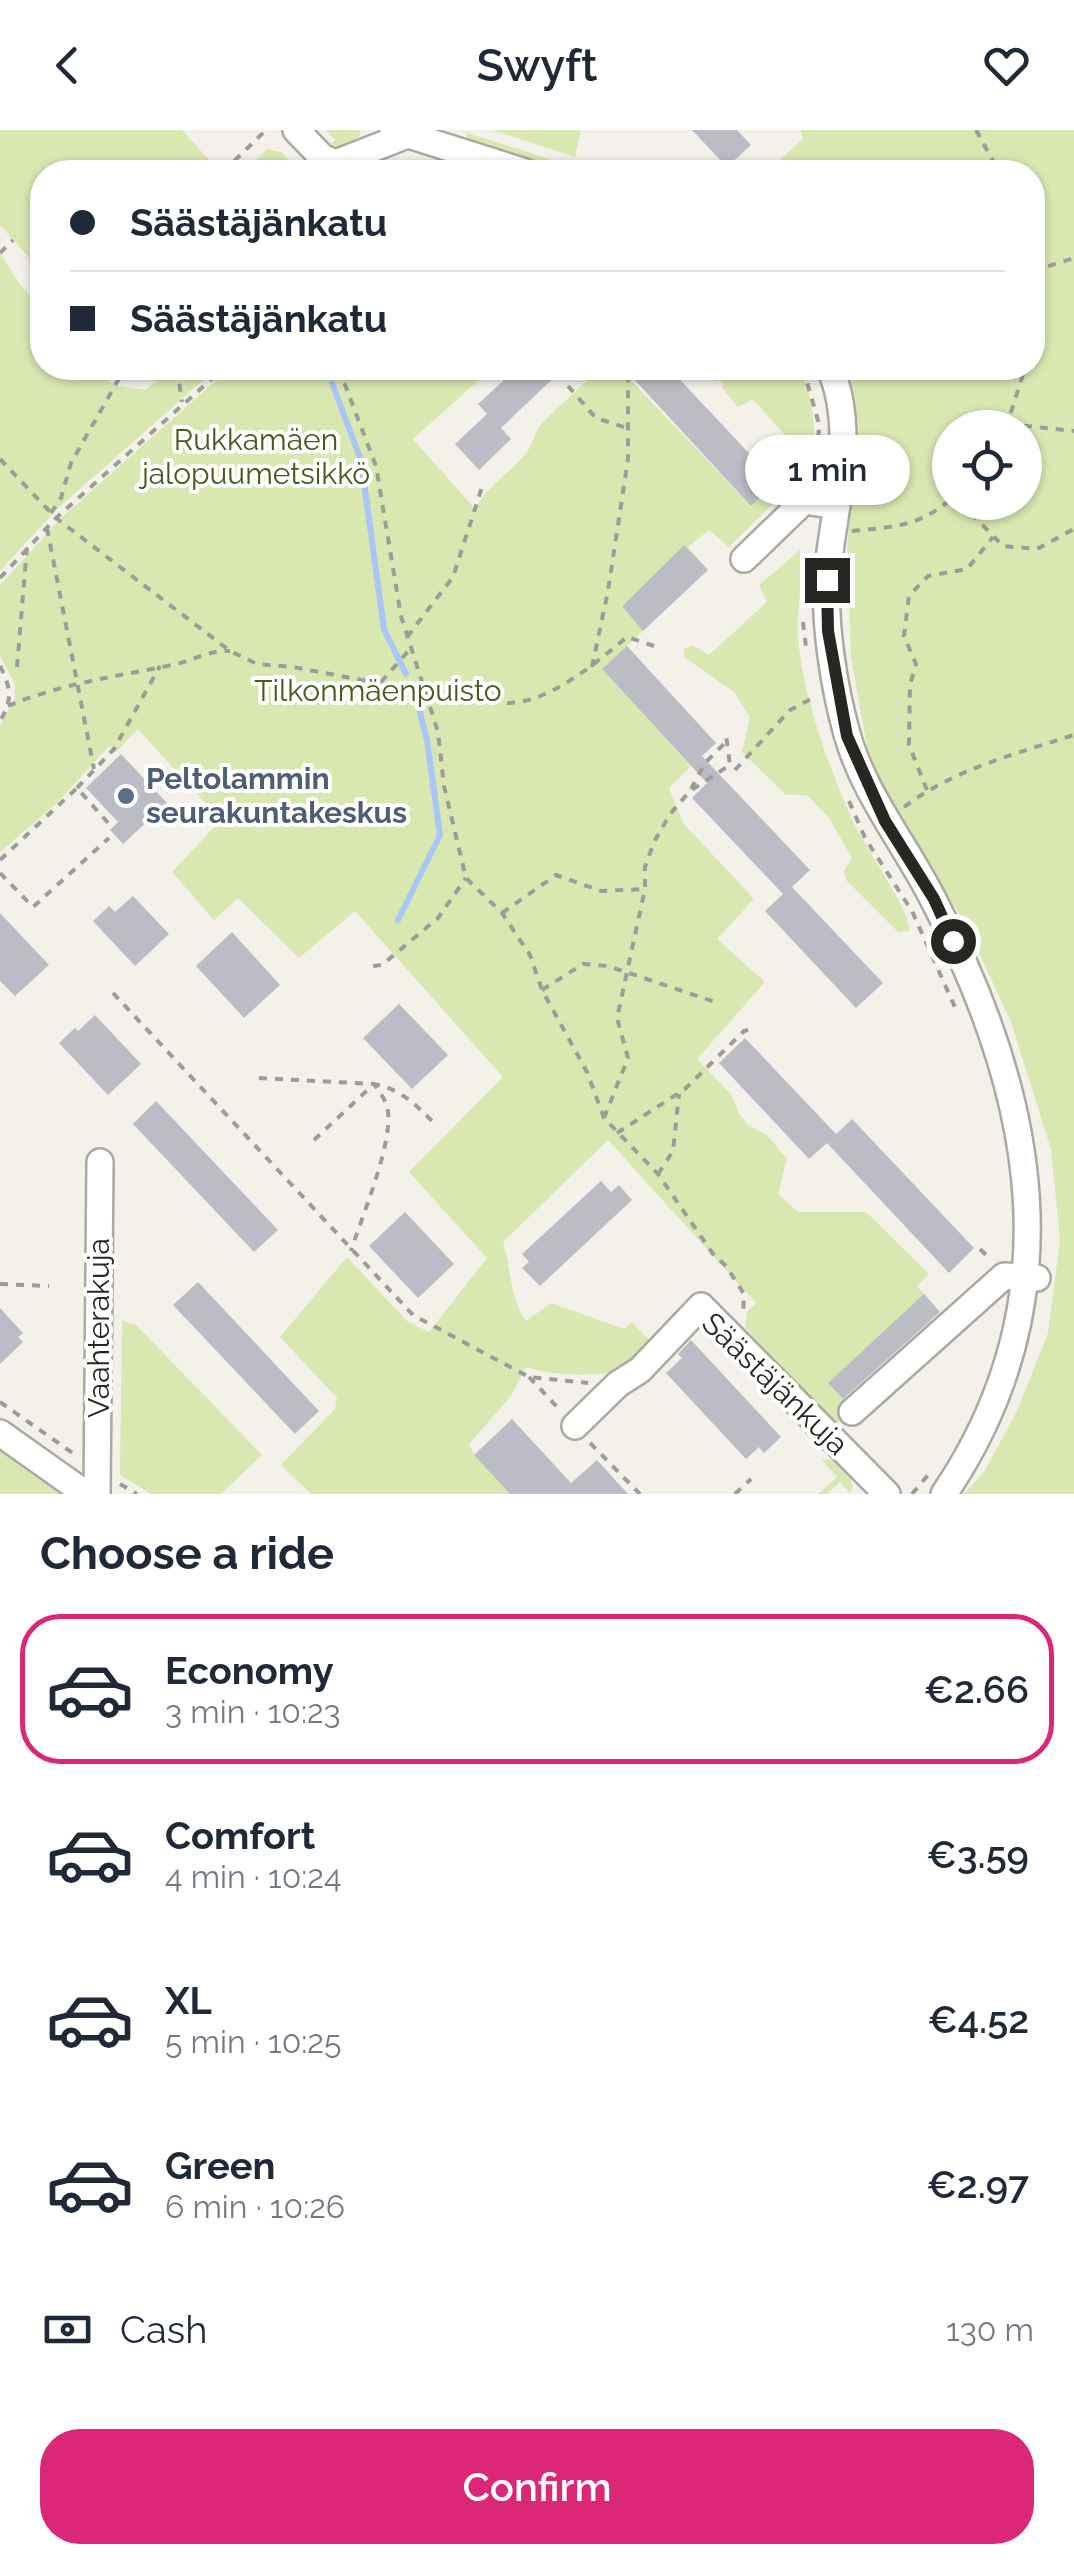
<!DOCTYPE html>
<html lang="en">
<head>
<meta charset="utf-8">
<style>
	:root { --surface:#fff; --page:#f2f2f3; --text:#1f2937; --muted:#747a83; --line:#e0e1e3; --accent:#db2777 }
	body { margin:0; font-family:Raleway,sans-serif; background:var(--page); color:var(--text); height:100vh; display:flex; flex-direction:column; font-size:38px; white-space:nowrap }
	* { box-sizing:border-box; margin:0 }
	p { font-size:32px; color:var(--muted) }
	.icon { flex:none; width:55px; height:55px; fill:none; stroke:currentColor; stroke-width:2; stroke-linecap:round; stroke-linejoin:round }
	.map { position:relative; height:1364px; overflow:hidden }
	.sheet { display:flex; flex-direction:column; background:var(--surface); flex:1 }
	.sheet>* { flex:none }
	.hud { position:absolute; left:30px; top:30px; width:1015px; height:220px; border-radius:40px; box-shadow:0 2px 8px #0004; display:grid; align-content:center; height:220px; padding:0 40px; background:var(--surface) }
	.fabs { position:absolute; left:932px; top:280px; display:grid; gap:20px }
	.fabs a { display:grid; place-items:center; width:110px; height:110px; border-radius:50%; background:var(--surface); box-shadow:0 2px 8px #0004; font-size:50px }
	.end { position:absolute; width:45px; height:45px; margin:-22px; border:12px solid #272623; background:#fff; box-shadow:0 0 0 5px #fff }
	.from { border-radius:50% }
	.bubble { position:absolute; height:70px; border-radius:35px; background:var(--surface); box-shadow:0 2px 8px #0004; font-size:32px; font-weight:600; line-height:70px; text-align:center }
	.hud b { display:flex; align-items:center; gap:35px; height:95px; font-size:38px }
	.hud b+b { border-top:2px solid var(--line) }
	.hud i { width:25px; height:25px; background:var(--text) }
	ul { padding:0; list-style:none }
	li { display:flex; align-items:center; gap:30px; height:150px; margin:0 20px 15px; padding:0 20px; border:5px solid transparent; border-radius:40px }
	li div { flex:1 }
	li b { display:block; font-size:38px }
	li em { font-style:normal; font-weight:600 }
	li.selected { border-color:var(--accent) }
	li>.icon { width:90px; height:90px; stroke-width:1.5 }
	h2 { padding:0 40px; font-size:45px; line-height:120px }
	.pay { display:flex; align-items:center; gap:25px; height:110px; padding:0 40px; font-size:38px }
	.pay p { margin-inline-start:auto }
	.primary-button { display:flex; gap:20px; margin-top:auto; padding:20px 40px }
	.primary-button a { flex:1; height:115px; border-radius:40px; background:var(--accent); color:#fff; font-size:40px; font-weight:600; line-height:115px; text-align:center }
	header { display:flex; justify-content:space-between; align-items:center; height:130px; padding:0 40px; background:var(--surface); font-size:45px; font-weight:600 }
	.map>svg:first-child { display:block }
</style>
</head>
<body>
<header><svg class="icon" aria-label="back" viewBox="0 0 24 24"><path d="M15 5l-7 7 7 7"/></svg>Swyft<svg class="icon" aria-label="heart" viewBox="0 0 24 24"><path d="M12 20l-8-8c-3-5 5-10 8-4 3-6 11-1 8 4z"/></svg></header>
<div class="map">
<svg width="1074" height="1364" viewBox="0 0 1074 1364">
	<rect width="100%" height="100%" fill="#f3f1ea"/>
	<g fill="#d9e7b1" fill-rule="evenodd">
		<path d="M0,0H182L220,42H42V142L0,95Z"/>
		<path d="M326,0H360V4L347,21L325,19L335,10Z"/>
		<path d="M492,0H581L575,27Z"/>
		<path d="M801,0H1074V1364H964L984,1342L1017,1281L1048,1203L1060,1110L1051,1019L1011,892L965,793L896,686L867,617L851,527L847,416L859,298L849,238H1032V42H766L803,9ZM950,298H1025V372H950Z"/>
		<path d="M465,2L571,36V42L468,11Z"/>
		<path d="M267,19L281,22L299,42H254L255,31Z"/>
		<path d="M0,123L19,153L42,179V238H95L114,255L145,260L173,238H217L57,379L0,441Z"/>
		<path d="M230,238H492L413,309L475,379C488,354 511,343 527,322C534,312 534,302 543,292L600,238H619L751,376L776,352L785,362L729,417L709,400L688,417L708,440L683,416L622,475L643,501L602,539L691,636L669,658L683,693L754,769L717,809L765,852L697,929L731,964L739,984L749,996L767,1005L787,1029L778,1064L798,1082H866L929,1144L917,1156L924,1164L829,1254L852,1279L835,1296L745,1198L747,1182L756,1173L608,1010L503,1112C511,1138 510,1169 526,1191L551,1173L624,1199L632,1192L652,1213C647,1219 642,1227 636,1232C615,1250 551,1246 526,1237L511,1266L469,1314L474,1325L510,1364H311L281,1335L335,1279L337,1268L280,1207L347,1127L407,1191L429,1202L487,1128L409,1042L503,947L355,781L299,828L238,768L214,790L172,742L218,693L210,678L138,599L116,622L109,616L58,672L0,722V596L15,568V554L0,526V455L61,388Z"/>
		<path d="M701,238H798C817,267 816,318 811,352C801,349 796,346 791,336L800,322L753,269L738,277L722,258L724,254L718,249L716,252Z"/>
		<path d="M800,420C804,447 797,477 798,504C801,561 828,635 851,687C861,713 912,781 909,801L898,802L846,750L844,741L852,728L829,688L807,665H786L742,622L750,587L734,562L684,527V519L693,515L709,525L767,472L759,455Z"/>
		<path d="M122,1191L136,1195L262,1325L221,1364H151L120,1345Z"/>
		<path d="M0,1322L60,1364H0Z"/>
		<path d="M828,1329C841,1332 850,1343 853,1356L850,1363L840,1352L827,1364H818L837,1347L822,1330Z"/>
	</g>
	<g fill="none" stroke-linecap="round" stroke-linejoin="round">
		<g stroke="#a9c6f7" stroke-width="6">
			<path d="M332,253L361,330L384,499L406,544"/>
			<path d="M398,790L440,705L427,610L418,575"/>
		</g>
	</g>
	<g fill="#bcbdc4">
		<path d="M692,0H737L751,15L727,37Z"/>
		<path d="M517,238H564L501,298L511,309L479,340L455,314L487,284L478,274Z"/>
		<path d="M640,238H669L776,352L751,376L631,246Z"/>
		<path d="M684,415L708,440L643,501L622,476Z"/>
		<path d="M627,516L716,613L702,626L810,740L792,757L883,853L856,878L765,781L783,764L692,668L707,653L602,539Z"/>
		<path d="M121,624L167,673L123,714L110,700L118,692L86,658Z"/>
		<path d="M133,766L169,804L135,836L93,791L109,776L115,782Z"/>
		<path d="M0,783L49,835L15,866L0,851Z"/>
		<path d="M232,802L280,855L244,888L196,836Z"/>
		<path d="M399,874L448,925L412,959L363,908Z"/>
		<path d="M95,885L141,934L108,965L59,913L75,898L78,901Z"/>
		<path d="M745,908L836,1004L830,1010L852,989L974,1118L949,1143L827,1013L809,1029L719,933Z"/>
		<path d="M156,971L278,1100L254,1122L133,994Z"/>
		<path d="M601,1051L611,1062L619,1055L632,1070L540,1156L522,1138L529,1132L522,1124Z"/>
		<path d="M405,1082L454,1134L418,1168L369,1116Z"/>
		<path d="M198,1152L319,1281L295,1304L173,1175Z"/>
		<path d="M924,1164L940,1182L843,1269L828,1253Z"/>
		<path d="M0,1178L23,1203L18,1207L23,1212L0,1234Z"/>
		<path d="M691,1210L781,1307L764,1323L759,1317L746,1329L666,1243L682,1228L678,1224Z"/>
		<path d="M512,1289L571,1353L597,1330L628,1364H510L474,1325Z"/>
	</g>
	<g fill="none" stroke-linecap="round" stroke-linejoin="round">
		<defs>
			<g id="minor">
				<path d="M296,0L323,28L336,33L407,5"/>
				<path d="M393,0L525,42"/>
				<path d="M830,238C858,303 833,379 827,447C824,494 834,558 847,604C864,665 906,715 934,771C1037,969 1074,1172 944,1364"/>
				<path d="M744,429L804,371L837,376"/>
				<path d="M852,1282L1004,1146L1037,1148"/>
				<path d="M575,1296L618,1254L640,1240L701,1176L887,1364"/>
				<path d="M0,1303L86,1364"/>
				<path d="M97,1364L100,1032"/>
			</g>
		</defs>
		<use href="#minor" stroke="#aba9a2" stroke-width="30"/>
		<g stroke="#9d9c97" stroke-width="4" stroke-dasharray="8 8" stroke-linecap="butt">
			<path d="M976,0L999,42"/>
			<path d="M397,34L414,33L446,42"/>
			<path d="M223,42L266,0"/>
			<path d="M0,123L13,110"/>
			<path d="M1033,141L1074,128"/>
			<path d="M177,238L182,272"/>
			<path d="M344,238L342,247L376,336L401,486L438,602L444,656L466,748L502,783L530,825L542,860L587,942L604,988L658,1044L713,1124L726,1136L744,1164L743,1185"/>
			<path d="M803,238L819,294L817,344"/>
			<path d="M568,256L596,288L627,298"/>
			<path d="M1008,294L1074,301"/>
			<path d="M1006,298L1025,238"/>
			<path d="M0,329L56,388L230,521L257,534L293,537L424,562"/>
			<path d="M960,372L1003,416L1037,419L1074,399"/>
			<path d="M51,383L61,368L71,333L125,238"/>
			<path d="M47,398L94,639"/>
			<path d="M852,401C892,397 918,397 950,370"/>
			<path d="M0,448L56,388L224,238"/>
			<path d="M803,492L806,517"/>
			<path d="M407,507L453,447L483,354"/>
			<path d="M0,536C11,558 13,569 0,591"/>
			<path d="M17,537L27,417"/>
			<path d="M592,537L608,461L628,329V245L636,238"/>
			<path d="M381,552L411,518"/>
			<path d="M428,570C444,567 459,565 475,567C485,569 495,573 506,573C548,574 596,533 627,507L654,516"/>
			<path d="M8,576C63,553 119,546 177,534C196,529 210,520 230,521"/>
			<path d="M735,640L790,580L815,567"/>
			<path d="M77,658L114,619L160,536"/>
			<path d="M691,659L705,633L727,611"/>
			<path d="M927,660L909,615L910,555L916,534L904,506L909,466L928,446L967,439L993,407"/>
			<path d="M849,671L865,708L912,781L958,884"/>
			<path d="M904,677C955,639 1015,624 1074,605"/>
			<path d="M0,730L77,658L110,695"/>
			<path d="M0,743L33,777L109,708"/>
			<path d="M502,783L556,745L601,761L645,759"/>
			<path d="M373,836L382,835L438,788L466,748"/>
			<path d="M542,860L583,834L608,836L718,873"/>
			<path d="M113,863L413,1185L529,1247L588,1253"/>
			<path d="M259,948L374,954C380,963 387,971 388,982C392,1016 362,1086 351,1121"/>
			<path d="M604,988L628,928L617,888L645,759V737L654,712L670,684L690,661L730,635L726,605"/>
			<path d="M617,1003L685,959L744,901L755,898"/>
			<path d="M314,1010L374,954C400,959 414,973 432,991"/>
			<path d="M658,1044L673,1021L679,964"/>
			<path d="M980,1119L991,1130"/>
			<path d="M0,1154L49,1156"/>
			<path d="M529,1247L560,1280"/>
			<path d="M0,1272L74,1324"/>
			<path d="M590,1313L640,1364"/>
			<path d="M120,1354L137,1364"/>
			<path d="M735,1364L751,1349"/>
			<path d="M912,1364L928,1345"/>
		</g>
		<use href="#minor" stroke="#fff" stroke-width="25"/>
	</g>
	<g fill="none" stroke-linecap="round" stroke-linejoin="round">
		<path stroke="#272623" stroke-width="12" d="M827,450L828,501L847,606L885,691L934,769L953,811"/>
	</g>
	<circle fill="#5c6f8a" stroke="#fff" stroke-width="4" cx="126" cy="666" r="10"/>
	<g text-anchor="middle" stroke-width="8" stroke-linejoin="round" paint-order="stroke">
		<g font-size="30" fill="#4b581b" stroke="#fff">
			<text x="256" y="320">Rukkamäen<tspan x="256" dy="34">jalopuumetsikkö</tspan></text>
			<text x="378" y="571">Tilkonmäenpuisto</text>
		</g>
		<g font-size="30" font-weight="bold" fill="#4e5e75" stroke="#fff" text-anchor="start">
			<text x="146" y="659">Peltolammin<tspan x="146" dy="34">seurakuntakeskus</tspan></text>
		</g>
		<g font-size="30" fill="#272623" stroke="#fff">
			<text transform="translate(99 1198) rotate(-90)" y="10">Vaahterakuja</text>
			<text transform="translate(775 1254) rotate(44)" y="10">Säästäjänkuja</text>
		</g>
	</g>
</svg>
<div class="fabs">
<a><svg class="icon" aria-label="locate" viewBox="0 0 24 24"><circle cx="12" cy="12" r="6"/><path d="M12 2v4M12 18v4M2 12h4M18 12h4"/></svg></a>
</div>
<i class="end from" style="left:953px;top:811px"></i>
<i class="end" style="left:827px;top:450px"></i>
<div class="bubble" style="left:745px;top:305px;width:165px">1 min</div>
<div class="hud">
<b><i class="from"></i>Säästäjänkatu</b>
<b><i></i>Säästäjänkatu</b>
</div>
</div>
<section class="sheet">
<h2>Choose a ride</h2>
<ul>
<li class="selected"><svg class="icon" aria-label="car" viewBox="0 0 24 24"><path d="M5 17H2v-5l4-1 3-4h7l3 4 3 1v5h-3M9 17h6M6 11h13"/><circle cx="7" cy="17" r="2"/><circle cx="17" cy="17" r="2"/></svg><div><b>Economy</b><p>3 min · 10:23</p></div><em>€2.66</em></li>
<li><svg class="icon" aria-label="car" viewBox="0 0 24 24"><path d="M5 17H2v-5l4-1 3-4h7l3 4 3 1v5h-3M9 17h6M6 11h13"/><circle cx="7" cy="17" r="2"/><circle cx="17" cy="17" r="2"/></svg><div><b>Comfort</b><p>4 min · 10:24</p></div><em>€3.59</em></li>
<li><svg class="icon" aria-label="car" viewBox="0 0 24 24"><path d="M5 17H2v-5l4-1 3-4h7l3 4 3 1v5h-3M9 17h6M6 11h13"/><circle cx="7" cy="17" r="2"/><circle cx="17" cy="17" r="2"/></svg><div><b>XL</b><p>5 min · 10:25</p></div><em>€4.52</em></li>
<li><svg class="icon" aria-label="car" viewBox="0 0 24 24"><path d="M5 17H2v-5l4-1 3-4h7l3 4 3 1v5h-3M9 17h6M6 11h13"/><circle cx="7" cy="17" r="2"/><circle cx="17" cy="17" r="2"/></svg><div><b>Green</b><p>6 min · 10:26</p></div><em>€2.97</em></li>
</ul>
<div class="pay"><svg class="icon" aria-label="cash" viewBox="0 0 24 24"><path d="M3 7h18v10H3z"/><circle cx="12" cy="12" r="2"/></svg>Cash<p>130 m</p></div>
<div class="primary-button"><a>Confirm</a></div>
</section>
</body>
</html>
